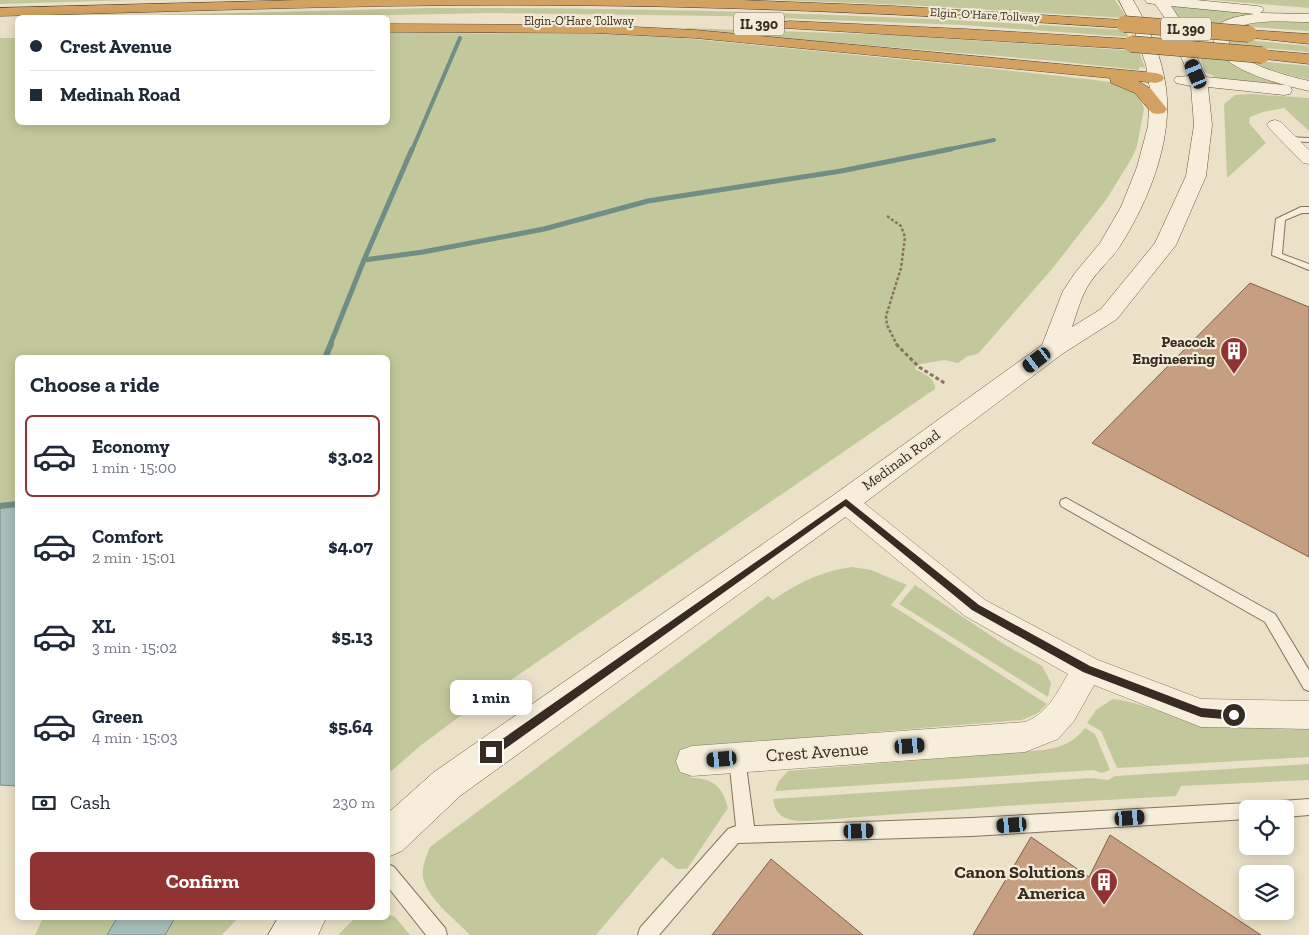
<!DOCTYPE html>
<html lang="en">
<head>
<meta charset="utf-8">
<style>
	:root { --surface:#fff; --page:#f2f2f3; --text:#1f2937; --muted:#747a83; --line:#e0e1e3; --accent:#903433 }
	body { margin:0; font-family:"Zilla Slab",serif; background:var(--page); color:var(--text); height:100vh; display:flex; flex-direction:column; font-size:19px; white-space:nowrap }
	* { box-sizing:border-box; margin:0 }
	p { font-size:16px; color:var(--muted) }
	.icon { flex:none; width:28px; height:28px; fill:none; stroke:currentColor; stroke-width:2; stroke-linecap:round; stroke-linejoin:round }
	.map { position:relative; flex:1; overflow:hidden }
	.sheet { position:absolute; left:15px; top:355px; width:375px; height:565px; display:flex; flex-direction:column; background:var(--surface); border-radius:8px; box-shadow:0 2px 12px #0003 }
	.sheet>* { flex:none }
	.banner { position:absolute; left:15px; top:15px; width:375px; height:110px; border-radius:8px; box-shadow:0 2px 12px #0003; display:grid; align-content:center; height:110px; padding:0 15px; background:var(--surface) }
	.buttons { position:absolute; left:1239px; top:800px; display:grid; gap:10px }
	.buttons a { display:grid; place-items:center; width:55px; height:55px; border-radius:8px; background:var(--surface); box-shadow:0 2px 12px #0003; font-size:25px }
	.end { position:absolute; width:22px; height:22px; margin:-11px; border:6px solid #372c21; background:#fff; box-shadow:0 0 0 2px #fff }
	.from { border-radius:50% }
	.bubble { position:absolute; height:35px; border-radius:8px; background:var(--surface); box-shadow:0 2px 12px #0003; font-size:16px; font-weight:800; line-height:35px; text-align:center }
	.car { position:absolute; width:15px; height:30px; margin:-15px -8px; border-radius:6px; box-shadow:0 0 4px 1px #0007; background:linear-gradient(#222 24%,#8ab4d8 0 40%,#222 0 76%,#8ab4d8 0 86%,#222 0) }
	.banner b { display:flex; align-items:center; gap:18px; height:48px; font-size:19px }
	.banner b+b { border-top:1px solid var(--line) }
	.banner i { width:12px; height:12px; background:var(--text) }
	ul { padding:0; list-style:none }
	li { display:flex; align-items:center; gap:15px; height:82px; margin:0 10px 8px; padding:0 5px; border:2px solid transparent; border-radius:8px }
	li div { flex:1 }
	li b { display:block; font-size:19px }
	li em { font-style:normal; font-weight:800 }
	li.on { border-color:var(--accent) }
	li>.icon { width:45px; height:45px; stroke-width:1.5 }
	h2 { padding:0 15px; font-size:22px; line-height:60px }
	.pay { display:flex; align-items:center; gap:12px; height:55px; padding:0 15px; font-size:19px }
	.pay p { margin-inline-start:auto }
	.button { display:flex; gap:10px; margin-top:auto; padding:10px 15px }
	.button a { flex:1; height:58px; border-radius:8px; background:var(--accent); color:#fff; font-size:20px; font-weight:800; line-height:58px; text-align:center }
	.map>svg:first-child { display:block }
</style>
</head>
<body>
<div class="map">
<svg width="1309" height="935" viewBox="0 0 1309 935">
	<rect width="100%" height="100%" fill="#ebe1c8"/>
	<g fill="#c3c89c">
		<path d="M0,0H137L0,4Z"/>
		<path d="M774,0H1115L1127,18L908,5Z"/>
		<path d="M1214,0H1309V8Z"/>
		<path d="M1173,6L1253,13L1222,22L1218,25L1182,23L1173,9Z"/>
		<path d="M428,8C661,7 894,15 1126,30L1128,37L963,25L722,16L490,13L250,18H44Z"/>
		<path d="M1263,22H1309V31L1240,26Z"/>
		<path d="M686,28L893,35L1139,51L1145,68L1139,67V70L1056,61L685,30Z"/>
		<path d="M388,33L596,34L682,38L978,67L1095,80L1109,82L1130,90L1140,97L1144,109L1137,146L1132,158L1106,200L1052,269L978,354L968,356L958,363L944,360L916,365L915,369C924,374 936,378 935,389L486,697L420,746L388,774V358H18L17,504L0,506V38H17L18,122H388Z"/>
		<path d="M1227,38L1309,46V52L1229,45Z"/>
		<path d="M1200,56L1225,58L1295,86L1217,78L1205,72Z"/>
		<path d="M1247,60L1309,66V80L1274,71Z"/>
		<path d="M1251,94L1309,98V131L1284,108L1263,112L1250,117L1249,123L1266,143L1227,178L1224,104L1235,95Z"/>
		<path d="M852,567L871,570L907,585L891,605L1047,704L1038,713L1022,720L686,747L691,778C713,778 723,787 728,808L687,869H677L662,857L596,935H470C455,919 431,902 424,881C420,871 426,857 430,847L768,596L773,600C800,582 819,572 852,567Z"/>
		<path d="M915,585L1002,643L1042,666L1051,683L1048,697L899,604Z"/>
		<path d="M1113,699C1133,701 1152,710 1172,714C1217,724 1263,731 1309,729V757L1117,768L1101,731L1087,723L1096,710Z"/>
		<path d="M1085,728L1095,734L1110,770L1102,773L1093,770L775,791L779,781L788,771L1044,750C1064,746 1071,744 1085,728Z"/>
		<path d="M1309,764V780L1181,786L1176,796L1004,806L807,821C789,821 776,819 773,799L1091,778L1108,780L1115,776Z"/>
		<path d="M388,914L395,917L410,935H338L355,918H388Z"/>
		<path d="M43,918H117L107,935H35Z"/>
		<path d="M175,918H238L222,935H165Z"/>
	</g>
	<g fill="#a8bfb9" stroke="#708d86">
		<path d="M17,504H18L17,786L0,785V506Z"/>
		<path d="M117,918H175L165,935H107Z"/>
	</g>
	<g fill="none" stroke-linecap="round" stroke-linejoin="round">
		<g stroke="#708d86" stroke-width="4">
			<path d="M412,150L460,38"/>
			<path d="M945,150L994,140"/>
		</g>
		<g stroke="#708d86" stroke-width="5">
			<path d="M364,260L423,252L544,229L648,201L841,171L951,149"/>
			<path d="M330,345L364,260L412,149"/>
		</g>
		<g stroke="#708d86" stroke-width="6">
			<path d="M325,358L331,344"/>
			<path d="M0,506L18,504"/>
		</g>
	</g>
	<g fill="#c69e81" stroke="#835f46">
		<path d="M1250,283L1309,307V557L1092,443Z"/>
		<path d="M1110,835L1261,935H973L1031,837L1089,877Z"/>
		<path d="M771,859L863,935H712Z"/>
	</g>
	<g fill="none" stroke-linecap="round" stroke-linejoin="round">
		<defs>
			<g id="lane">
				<path d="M1286,137L1309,138V142L1289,141H1286Z"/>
				<path d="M1301,207H1309V213H1302L1285,220L1282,254L1309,264V270L1272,255L1276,219Z"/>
				<path d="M1066,498L1275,614L1309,670V691L1304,689L1265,622L1061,506L1060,503L1061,500Z"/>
				<path d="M737,750L743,753L745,758L754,826L972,818L1248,803L1254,805L1256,809H1248V819L972,836L738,843L659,935H638L640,928L728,829L736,826L729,758L731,753Z"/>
				<path d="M1309,799V815L1285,817V809H1273L1275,803L1281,801Z"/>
				<path d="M388,864L394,867L445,928L447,935H426L388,887Z"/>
			</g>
			<g id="street">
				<path d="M1275,120L1281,122L1309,150V164L1303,163L1269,128L1267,125L1269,122Z"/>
				<path d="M845,492L854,495L985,600L1098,660L1201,699L1309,701V729L1201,727L1094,685L1074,721L1058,739L1025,752L692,776L680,772L676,761L680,750L692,746L1025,722C1047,714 1057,693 1068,674L965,616L836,509L832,502L836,495Z"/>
			</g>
			<g id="secondary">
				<path d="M1119,0H1133C1149,27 1162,57 1166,88C1173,141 1148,202 1120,246C1111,260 1098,270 1089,284C1081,297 1077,312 1072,327L1101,309L1155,243L1186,176L1194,125L1191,86L1176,83L1174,80L1176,77L1189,76L1165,18L1155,4L1147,3L1145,0H1196L1257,6L1262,7L1264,10L1260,13L1309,14V22C1282,22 1253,18 1228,31C1228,35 1228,39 1229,43C1238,64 1288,76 1309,81V91C1284,85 1212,69 1213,36C1214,19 1240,16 1254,14L1171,6L1179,18L1206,77L1284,85L1290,86L1292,90L1290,94L1284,95L1208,87L1212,125L1206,176L1176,245L1117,319L1062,354L855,510L460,796L402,851L388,857V813L434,772L835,494L1042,345L1063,291L1075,273L1100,243L1121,207L1137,167L1148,126L1150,89L1146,65L1135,32Z"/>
				<path d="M278,918H326L318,935H268Z"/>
			</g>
			<g id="highway">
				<path d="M302,0H739L893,6L1124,20L1129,21L1131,24L1129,27L1124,28C919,14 714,5 509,5C339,5 169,12 0,16V8Z"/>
				<path d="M789,21L965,29L1131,39L1136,41L1139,44L1136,47L1131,49L784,28L782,25L784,22Z"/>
				<path d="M388,24L595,25L695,30L1156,73L1162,75L1164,78L1162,81L1156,83L1138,81L1151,89L1167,109L1164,113L1158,114L1152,113L1135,93L1111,83L1110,78L695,38L595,33L388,32Z"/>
				<path d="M1249,30L1309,34V44L1244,37L1242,34L1244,31Z"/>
				<path d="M1262,50L1309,54V64L1256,58L1254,55L1256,52Z"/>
			</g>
		</defs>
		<use href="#lane" stroke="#85745e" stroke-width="2"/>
		<use href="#street" stroke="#85745e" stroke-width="1"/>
		<use href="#secondary" stroke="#675541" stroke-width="1"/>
		<use href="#highway" stroke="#544232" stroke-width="1"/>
		<path stroke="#85745e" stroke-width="2.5" stroke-dasharray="3 2" stroke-linecap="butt" d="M887,216L901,226L905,237L901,268L886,316L887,325L897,345"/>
		<path stroke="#85745e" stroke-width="3" stroke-dasharray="4 2.5" stroke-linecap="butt" d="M896,344L919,367L946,384"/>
		<use href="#lane" fill="#f6eeda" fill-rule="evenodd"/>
		<use href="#street" fill="#f6eeda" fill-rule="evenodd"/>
		<use href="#secondary" fill="#f6eeda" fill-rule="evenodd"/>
		<use href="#highway" fill="#d3a260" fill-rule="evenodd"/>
		<defs>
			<g id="highway-bridge">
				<path d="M1124,24L1249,34"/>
				<path d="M1131,44L1262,55"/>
			</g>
		</defs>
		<use href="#highway-bridge" stroke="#544232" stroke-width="17" stroke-linecap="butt"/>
		<use href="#highway-bridge" stroke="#d3a260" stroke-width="16"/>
	</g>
	<path fill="#372c21" d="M846,499L979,605L1090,666L1201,708L1234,711L1239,715L1237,719L1234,720L1201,717L1083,672L972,610L845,506L495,756H488L486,752L488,749Z"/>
	<defs>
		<symbol id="building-pin" viewBox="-11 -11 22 30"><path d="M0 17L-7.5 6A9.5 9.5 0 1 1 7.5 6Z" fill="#903433" stroke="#f3ebd7"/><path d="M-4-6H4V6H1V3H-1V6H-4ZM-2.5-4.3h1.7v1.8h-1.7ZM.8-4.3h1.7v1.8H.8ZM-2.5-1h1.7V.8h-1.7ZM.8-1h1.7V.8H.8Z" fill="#fff"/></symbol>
	</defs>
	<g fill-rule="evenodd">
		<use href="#building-pin" x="1218" y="335" width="32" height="43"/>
		<use href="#building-pin" x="1088" y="866" width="32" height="43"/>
	</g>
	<g text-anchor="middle" stroke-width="4.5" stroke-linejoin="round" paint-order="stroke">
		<g font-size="12" fill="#372c21" stroke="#f3ebd7">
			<text transform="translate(985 15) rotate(3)" y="4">Elgin-O'Hare Tollway</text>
			<text x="579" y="25">Elgin-O'Hare Tollway</text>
		</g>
		<g fill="#f3ebd7" stroke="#6f6558" stroke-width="1">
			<rect x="734" y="12.5" width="50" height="23" rx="4"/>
			<rect x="1161" y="17.5" width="50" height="23" rx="4"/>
		</g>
		<g font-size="14" font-weight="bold" fill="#372c21">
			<text x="759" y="29">IL 390</text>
			<text x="1186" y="34">IL 390</text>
		</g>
		<g font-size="15" font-weight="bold" fill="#372c21" stroke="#f3ebd7" text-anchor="end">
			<text x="1215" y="347">Peacock<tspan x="1215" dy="17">Engineering</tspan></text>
		</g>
		<g font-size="15" fill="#372c21" stroke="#f3ebd7">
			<text transform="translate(901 460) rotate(-36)" y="5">Medinah Road</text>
		</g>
		<g font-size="18" fill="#372c21" stroke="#f3ebd7">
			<text transform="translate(817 752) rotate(-4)" y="6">Crest Avenue</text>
		</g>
		<g font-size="18" font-weight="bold" fill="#372c21" stroke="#f3ebd7" text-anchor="end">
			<text x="1085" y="878">Canon Solutions<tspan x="1085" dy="21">America</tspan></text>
		</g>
	</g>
</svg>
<div class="buttons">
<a><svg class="icon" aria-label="locate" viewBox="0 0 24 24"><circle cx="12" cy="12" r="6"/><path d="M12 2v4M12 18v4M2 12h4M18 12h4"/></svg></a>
<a><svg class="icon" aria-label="layers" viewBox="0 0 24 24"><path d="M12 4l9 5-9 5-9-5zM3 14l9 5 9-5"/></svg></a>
</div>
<i class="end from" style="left:1234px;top:715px"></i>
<i class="end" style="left:491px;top:752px"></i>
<div class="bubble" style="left:450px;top:680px;width:82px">1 min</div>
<i class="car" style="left:1196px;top:74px;rotate:337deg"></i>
<i class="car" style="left:1037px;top:360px;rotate:233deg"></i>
<i class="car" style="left:910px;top:746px;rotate:86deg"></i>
<i class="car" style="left:722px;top:759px;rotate:265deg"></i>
<i class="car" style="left:1130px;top:818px;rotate:86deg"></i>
<i class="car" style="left:1012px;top:825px;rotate:266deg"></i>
<i class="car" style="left:859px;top:831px;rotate:88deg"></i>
<div class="banner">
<b><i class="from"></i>Crest Avenue</b>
<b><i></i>Medinah Road</b>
</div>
<section class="sheet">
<h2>Choose a ride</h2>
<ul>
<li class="on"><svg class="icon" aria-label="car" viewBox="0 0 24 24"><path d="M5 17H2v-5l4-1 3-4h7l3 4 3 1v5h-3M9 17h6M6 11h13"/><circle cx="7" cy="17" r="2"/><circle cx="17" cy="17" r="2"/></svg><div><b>Economy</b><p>1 min · 15:00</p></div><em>$3.02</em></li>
<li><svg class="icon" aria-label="car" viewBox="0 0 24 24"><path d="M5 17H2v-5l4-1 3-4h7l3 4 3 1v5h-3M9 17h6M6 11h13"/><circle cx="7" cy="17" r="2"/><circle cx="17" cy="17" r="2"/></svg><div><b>Comfort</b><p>2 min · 15:01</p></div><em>$4.07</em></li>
<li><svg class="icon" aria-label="car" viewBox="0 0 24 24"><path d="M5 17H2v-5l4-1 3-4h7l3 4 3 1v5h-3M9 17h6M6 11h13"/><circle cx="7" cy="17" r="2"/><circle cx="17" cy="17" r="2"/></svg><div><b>XL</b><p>3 min · 15:02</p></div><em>$5.13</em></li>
<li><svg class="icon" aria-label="car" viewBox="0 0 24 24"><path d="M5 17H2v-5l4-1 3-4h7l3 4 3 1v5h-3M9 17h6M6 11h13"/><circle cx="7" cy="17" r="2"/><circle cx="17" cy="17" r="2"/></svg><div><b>Green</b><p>4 min · 15:03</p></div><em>$5.64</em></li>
</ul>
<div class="pay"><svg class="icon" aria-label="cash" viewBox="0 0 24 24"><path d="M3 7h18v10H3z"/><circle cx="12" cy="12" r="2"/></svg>Cash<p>230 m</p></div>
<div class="button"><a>Confirm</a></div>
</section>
</div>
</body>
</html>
